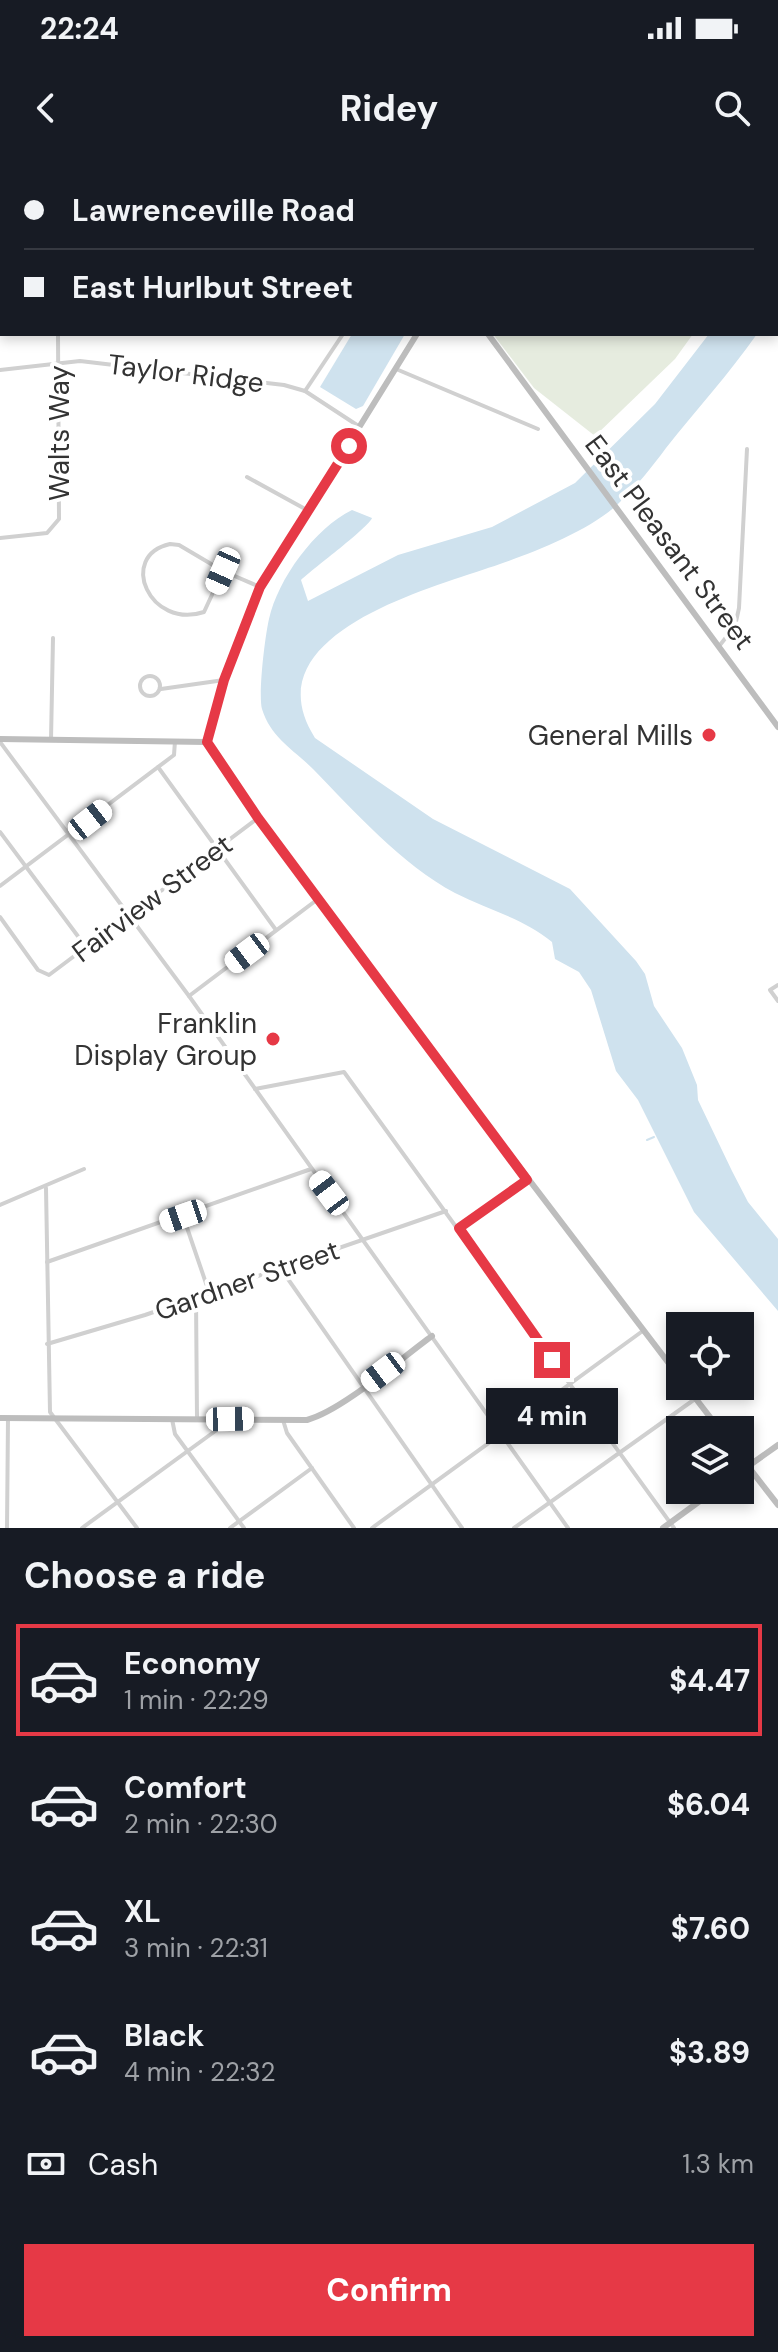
<!DOCTYPE html>
<html lang="en">
<head>
<meta charset="utf-8">
<style>
	:root { --surface:#171b24; --page:#242831; --text:#f1f3f6; --muted:#9ea1a6; --line:#363941; --accent:#e63946 }
	body { margin:0; font-family:"DM Sans",sans-serif; background:var(--page); color:var(--text); height:100vh; display:flex; flex-direction:column; font-size:30px; white-space:nowrap }
	* { box-sizing:border-box; margin:0 }
	p { font-size:26px; color:var(--muted) }
	.icon { flex:none; width:44px; height:44px; fill:none; stroke:currentColor; stroke-width:2; stroke-linecap:round; stroke-linejoin:round }
	.map { position:relative; height:1368px; overflow:hidden }
	.sheet { display:flex; flex-direction:column; background:var(--surface); flex:1 }
	.sheet>* { flex:none }
	.guide { position:absolute; left:0px; top:0px; width:778px; height:176px; box-shadow:0 4px 12px #0003; display:grid; align-content:center; height:176px; padding:0 24px; background:var(--surface) }
	.fabs { position:absolute; left:666px; top:1152px; display:grid; gap:16px }
	.fabs a { display:grid; place-items:center; width:88px; height:88px; border-radius:0px; background:var(--surface); box-shadow:0 4px 12px #0003; font-size:40px }
	.end { position:absolute; width:36px; height:36px; margin:-18px; border:10px solid #e63946; background:#fff; box-shadow:0 0 0 4px #fff }
	.from { border-radius:50% }
	.bubble { position:absolute; height:56px; border-radius:0px; background:var(--surface); box-shadow:0 4px 12px #0003; font-size:26px; font-weight:700; line-height:56px; text-align:center }
	.car { position:absolute; width:24px; height:48px; margin:-24px -12px; border-radius:10px; box-shadow:0 0 6px 2px #0007; background:linear-gradient(#fff 24%,#345 0 40%,#fff 0 76%,#345 0 86%,#fff 0) }
	.guide b { display:flex; align-items:center; gap:28px; height:76px; font-size:30px }
	.guide b+b { border-top:2px solid var(--line) }
	.guide i { width:20px; height:20px; background:var(--text) }
	ul { padding:0; list-style:none }
	li { display:flex; align-items:center; gap:24px; height:112px; margin:0 16px 12px; padding:0 8px; border:4px solid transparent; border-radius:0px }
	li div { flex:1 }
	li b { display:block; font-size:30px }
	li em { font-style:normal; font-weight:700 }
	li.selected { border-color:var(--accent) }
	li>.icon { width:72px; height:72px; stroke-width:1.5 }
	h2 { padding:0 24px; font-size:36px; line-height:96px }
	.pay { display:flex; align-items:center; gap:20px; height:88px; padding:0 24px; font-size:30px }
	.pay p { margin-inline-start:auto }
	.action { display:flex; gap:16px; margin-top:auto; padding:16px 24px }
	.action a { flex:1; height:92px; border-radius:0px; background:var(--accent); color:#fff; font-size:32px; font-weight:700; line-height:92px; text-align:center }
	.status { display:flex; justify-content:space-between; align-items:center; height:56px; padding:0 40px; background:var(--surface); direction:ltr }
	.status svg { height:22px; fill:currentColor }
	header { display:flex; justify-content:space-between; align-items:center; height:104px; padding:0 24px; background:var(--surface); font-size:36px; font-weight:700 }
	.map>svg:first-child { display:block }
</style>
</head>
<body>
<div class="status"><b>22:24</b><svg viewBox="0 0 49 12"><path d="M0 12V9h3v3zM5 12V6h3v6zM10 12V3h3v9zM15 12V0h3v12zM26 1h20v11H26zM47 4h2v5h-2z"/></svg></div>
<header><svg class="icon" aria-label="back" viewBox="0 0 24 24"><path d="M15 5l-7 7 7 7"/></svg>Ridey<svg class="icon" aria-label="search" viewBox="0 0 24 24"><circle cx="10" cy="10" r="6"/><path d="M15 15l6 6"/></svg></header>
<div class="map">
<svg width="778" height="1368" viewBox="0 0 778 1368">
	<rect width="100%" height="100%" fill="#fff"/>
	<g fill="#e6ecdf">
		<path d="M77,0H509L80,2Z"/>
		<path d="M542,0H751L541,2Z"/>
		<path d="M493,174H693L675,199L595,276L534,228Z"/>
	</g>
	<g fill="#cfe2ee">
		<path d="M352,174H405L363,246L356,249L320,227Z"/>
		<path d="M709,174H757C729,214 696,250 666,288C652,307 636,327 619,343C591,370 537,391 500,404C435,427 248,473 315,578L433,659L570,729L636,801L645,814L654,846L682,888L697,925L698,940L732,1011L748,1042L778,1079V1151L694,1052L638,940L616,911L591,830L579,812L555,799L552,782C523,758 488,750 455,733C402,705 354,651 313,609C293,589 271,578 262,549C258,534 265,476 269,459C278,419 315,368 352,350L372,358C369,367 314,408 301,420L308,441L398,395L492,367L575,323L655,244Z"/>
	</g>
	<g fill="none" stroke-linecap="round" stroke-linejoin="round">
		<path stroke="#cfe2ee" stroke-width="2" d="M647,980L654,977"/>
		<g stroke="#d0d0d0" stroke-width="4">
			<path d="M396,209L538,269"/>
			<path d="M0,210L80,201L284,225L305,231L360,267"/>
			<path d="M305,231L343,174"/>
			<path d="M247,317L307,350"/>
			<path d="M0,378L47,373L59,359L58,174"/>
			<path d="M170,384L179,385L223,411L204,452C150,470 117,396 170,384Z"/>
			<path d="M223,411L260,427"/>
			<path d="M720,485L735,466L739,448L747,289"/>
			<circle cx="150" cy="526" r="10"/>
			<path d="M161,529L224,520"/>
			<path d="M51,580L53,478"/>
			<path d="M0,582L189,836L568,1368"/>
			<path d="M158,607L276,770"/>
			<path d="M0,672L86,787"/>
			<path d="M0,726L174,595L175,581"/>
			<path d="M0,757L38,810L49,815L258,658"/>
			<path d="M778,825L770,830L778,841"/>
			<path d="M189,836L318,739"/>
			<path d="M255,929L344,912L674,1368"/>
			<path d="M46,1028L50,1252L137,1368"/>
			<path d="M0,1045L84,1009"/>
			<path d="M183,1056L209,1132"/>
			<path d="M459,1068L527,1020"/>
			<path d="M47,1102L311,1009"/>
			<path d="M281,1109L462,1368"/>
			<path d="M196,1137L197,1259"/>
			<path d="M47,1184L145,1155L446,1051"/>
			<path d="M172,1259L175,1274L244,1368"/>
			<path d="M283,1260L287,1273L354,1368"/>
			<path d="M7,1368L8,1258"/>
			<path d="M82,1368L229,1261"/>
			<path d="M230,1368L312,1308"/>
			<path d="M372,1368L644,1170"/>
			<path d="M514,1368L695,1239"/>
		</g>
		<g stroke="#bdbdbd" stroke-width="6">
			<path d="M0,2L2,3"/>
			<path d="M525,2L526,0"/>
			<path d="M488,174L778,567"/>
			<path d="M0,579L207,582"/>
			<path d="M207,582L258,658L415,870L680,1218"/>
			<path d="M207,582L224,520L260,427L417,174"/>
			<path d="M686,1226L720,1270"/>
			<path d="M0,1258L307,1260C343,1250 400,1199 432,1176"/>
			<path d="M740,1296L778,1345"/>
			<path d="M740,1312L778,1285"/>
			<path d="M663,1368L715,1330"/>
		</g>
	</g>
	<g fill="none" stroke-linecap="round" stroke-linejoin="round">
		<path stroke="#e63946" stroke-width="10" d="M349,286L260,427L224,520L207,582L258,658L527,1020L459,1068L552,1200"/>
	</g>
	<g fill="#e63946" stroke="#fff" stroke-width="3">
		<circle cx="709" cy="575" r="8"/>
		<circle cx="273" cy="879" r="8"/>
	</g>
	<g text-anchor="middle" stroke-width="8" stroke-linejoin="round" paint-order="stroke">
		<g font-size="28" fill="#333" stroke="#fff">
			<text transform="translate(186 213) rotate(7)" y="10">Taylor Ridge</text>
			<text transform="translate(59 273) rotate(-90)" y="10">Walts Way</text>
			<text transform="translate(670 382) rotate(53)" y="10">East Pleasant Street</text>
			<text transform="translate(152 738) rotate(-37)" y="10">Fairview Street</text>
			<text transform="translate(247 1120) rotate(-19)" y="10">Gardner Street</text>
		</g>
		<g font-size="28" fill="#333" stroke="#fff" text-anchor="end">
			<text x="693" y="585">General Mills</text>
			<text x="257" y="873">Franklin<tspan x="257" dy="32">Display Group</tspan></text>
		</g>
	</g>
</svg>
<div class="fabs">
<a><svg class="icon" aria-label="locate" viewBox="0 0 24 24"><circle cx="12" cy="12" r="6"/><path d="M12 2v4M12 18v4M2 12h4M18 12h4"/></svg></a>
<a><svg class="icon" aria-label="layers" viewBox="0 0 24 24"><path d="M12 4l9 5-9 5-9-5zM3 14l9 5 9-5"/></svg></a>
</div>
<i class="end from" style="left:349px;top:286px"></i>
<i class="end" style="left:552px;top:1200px"></i>
<div class="bubble" style="left:486px;top:1228px;width:132px">4 min</div>
<i class="car" style="left:223px;top:411px;rotate:204deg"></i>
<i class="car" style="left:90px;top:660px;rotate:52deg"></i>
<i class="car" style="left:247px;top:793px;rotate:233deg"></i>
<i class="car" style="left:329px;top:1033px;rotate:323deg"></i>
<i class="car" style="left:183px;top:1056px;rotate:251deg"></i>
<i class="car" style="left:383px;top:1212px;rotate:233deg"></i>
<i class="car" style="left:230px;top:1259px;rotate:89deg"></i>
<div class="guide">
<b><i class="from"></i>Lawrenceville Road</b>
<b><i></i>East Hurlbut Street</b>
</div>
</div>
<section class="sheet">
<h2>Choose a ride</h2>
<ul>
<li class="selected"><svg class="icon" aria-label="car" viewBox="0 0 24 24"><path d="M5 17H2v-5l4-1 3-4h7l3 4 3 1v5h-3M9 17h6M6 11h13"/><circle cx="7" cy="17" r="2"/><circle cx="17" cy="17" r="2"/></svg><div><b>Economy</b><p>1 min · 22:29</p></div><em>$4.47</em></li>
<li><svg class="icon" aria-label="car" viewBox="0 0 24 24"><path d="M5 17H2v-5l4-1 3-4h7l3 4 3 1v5h-3M9 17h6M6 11h13"/><circle cx="7" cy="17" r="2"/><circle cx="17" cy="17" r="2"/></svg><div><b>Comfort</b><p>2 min · 22:30</p></div><em>$6.04</em></li>
<li><svg class="icon" aria-label="car" viewBox="0 0 24 24"><path d="M5 17H2v-5l4-1 3-4h7l3 4 3 1v5h-3M9 17h6M6 11h13"/><circle cx="7" cy="17" r="2"/><circle cx="17" cy="17" r="2"/></svg><div><b>XL</b><p>3 min · 22:31</p></div><em>$7.60</em></li>
<li><svg class="icon" aria-label="car" viewBox="0 0 24 24"><path d="M5 17H2v-5l4-1 3-4h7l3 4 3 1v5h-3M9 17h6M6 11h13"/><circle cx="7" cy="17" r="2"/><circle cx="17" cy="17" r="2"/></svg><div><b>Black</b><p>4 min · 22:32</p></div><em>$3.89</em></li>
</ul>
<div class="pay"><svg class="icon" aria-label="cash" viewBox="0 0 24 24"><path d="M3 7h18v10H3z"/><circle cx="12" cy="12" r="2"/></svg>Cash<p>1.3 km</p></div>
<div class="action"><a>Confirm</a></div>
</section>
</body>
</html>
